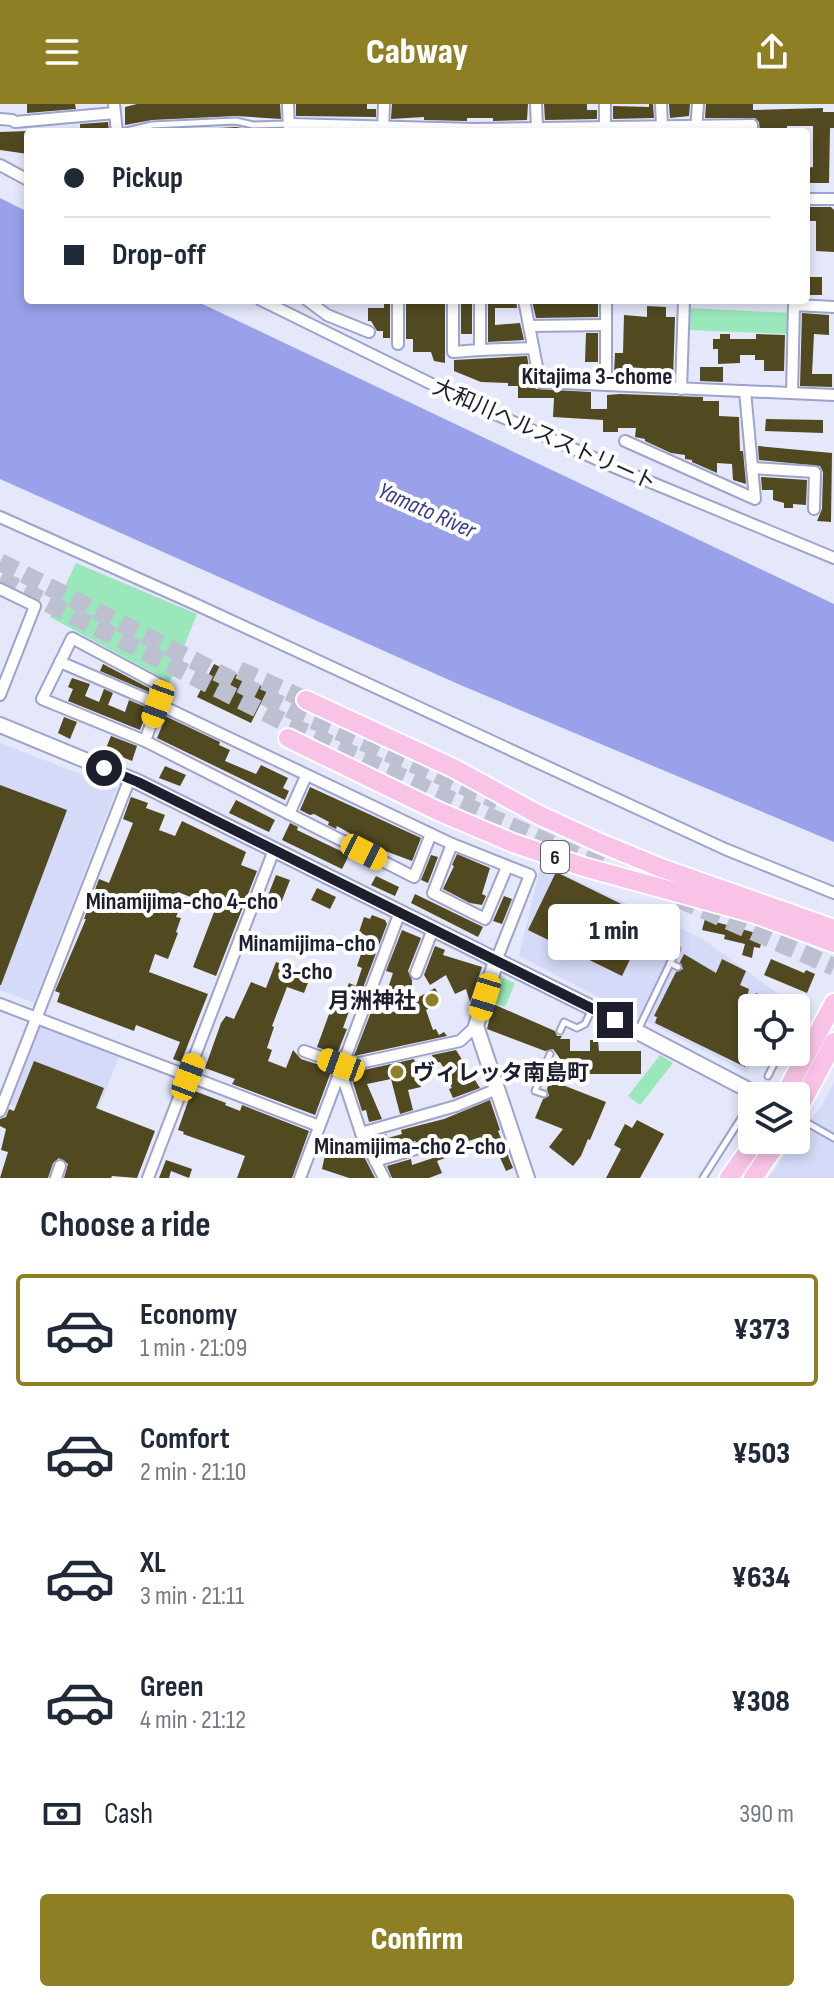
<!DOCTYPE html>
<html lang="en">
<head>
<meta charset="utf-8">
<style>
	:root { --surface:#fff; --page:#f2f2f3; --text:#1f2937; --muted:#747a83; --line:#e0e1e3; --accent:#8e7e24 }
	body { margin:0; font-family:"Sofia Sans Condensed","Noto Sans JP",sans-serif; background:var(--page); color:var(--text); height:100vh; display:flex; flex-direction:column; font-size:30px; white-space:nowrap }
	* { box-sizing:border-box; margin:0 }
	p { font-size:26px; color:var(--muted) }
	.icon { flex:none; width:44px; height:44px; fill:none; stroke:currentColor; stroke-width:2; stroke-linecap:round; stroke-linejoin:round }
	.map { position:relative; height:1074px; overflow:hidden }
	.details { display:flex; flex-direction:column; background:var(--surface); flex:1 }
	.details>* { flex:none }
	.guide { position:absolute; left:24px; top:24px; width:786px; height:176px; border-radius:8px; box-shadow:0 4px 12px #0003; display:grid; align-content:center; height:176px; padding:0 40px; background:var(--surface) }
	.fabs { position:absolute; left:738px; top:890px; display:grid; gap:16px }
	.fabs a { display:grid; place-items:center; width:72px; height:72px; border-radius:8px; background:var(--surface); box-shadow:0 4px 12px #0003; font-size:40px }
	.end { position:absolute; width:36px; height:36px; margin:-18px; border:10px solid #1d1f2f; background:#fff; box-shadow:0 0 0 4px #fff }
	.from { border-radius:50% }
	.bubble { position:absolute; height:56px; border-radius:8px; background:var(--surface); box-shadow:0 4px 12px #0003; font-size:26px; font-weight:800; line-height:56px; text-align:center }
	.car { position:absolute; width:24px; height:48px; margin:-24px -12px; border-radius:10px; box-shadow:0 0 6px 2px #0007; background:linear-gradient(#f5c518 24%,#345 0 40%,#f5c518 0 76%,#345 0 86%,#f5c518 0) }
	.guide b { display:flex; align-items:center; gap:28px; height:76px; font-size:30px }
	.guide b+b { border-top:2px solid var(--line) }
	.guide i { width:20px; height:20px; background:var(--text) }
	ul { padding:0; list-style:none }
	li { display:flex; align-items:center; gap:24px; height:112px; margin:0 16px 12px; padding:0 24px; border:4px solid transparent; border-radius:8px }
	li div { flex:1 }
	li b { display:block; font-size:30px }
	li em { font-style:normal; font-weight:800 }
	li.on { border-color:var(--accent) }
	li>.icon { width:72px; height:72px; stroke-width:1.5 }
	h2 { padding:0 40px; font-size:36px; line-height:96px }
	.pay { display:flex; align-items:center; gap:20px; height:88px; padding:0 40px; font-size:30px }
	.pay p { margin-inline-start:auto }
	.button { display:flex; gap:16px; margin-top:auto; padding:16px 40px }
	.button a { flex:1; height:92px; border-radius:8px; background:var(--accent); color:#fff; font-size:32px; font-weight:800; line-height:92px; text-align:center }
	header { display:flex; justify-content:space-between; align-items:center; height:104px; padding:0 40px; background:var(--accent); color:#fff; font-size:36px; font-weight:800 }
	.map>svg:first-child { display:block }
</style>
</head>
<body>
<header><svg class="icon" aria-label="menu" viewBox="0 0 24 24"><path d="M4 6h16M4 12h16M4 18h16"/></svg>Cabway<svg class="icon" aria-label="share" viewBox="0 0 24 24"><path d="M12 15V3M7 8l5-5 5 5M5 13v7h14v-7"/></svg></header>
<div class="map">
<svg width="834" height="1074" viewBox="0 0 834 1074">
	<rect width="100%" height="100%" fill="#e5e8fa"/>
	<g fill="#d5daf9">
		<path d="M0,639L117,684L34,899L0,886Z"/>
		<path d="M541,760L701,834L784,894L779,904H752V948H757L747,969L519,852Z"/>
		<path d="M40,922L119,952L89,1031L10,1001Z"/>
		<path d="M834,978V1074H768L822,1001Z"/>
	</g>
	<g fill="#99e7ba">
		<path d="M689,204L792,209L791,230L687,226Z"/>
		<path d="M76,459L197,510L170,578L50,513Z"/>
		<path d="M497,871L515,879L505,903L488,897Z"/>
		<path d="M660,951L673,959L640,1001L628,992Z"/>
	</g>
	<path fill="#98a1ea" d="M0,94L28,108V196H194L834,500V738L458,580L0,375Z"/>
	<g fill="#514920">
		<path d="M27,0H75L76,5L27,9Z"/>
		<path d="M137,0H280L281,15L236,12L152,16L125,21V3Z"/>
		<path d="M296,0H367V5H376V13L296,12Z"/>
		<path d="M392,0H528L527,16L493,17V14H467V17L424,16V13L391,15Z"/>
		<path d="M544,0H587V6H597V15L545,16Z"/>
		<path d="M649,0H653L654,14L613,15V2L649,3Z"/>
		<path d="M669,0H690L689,12L670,14Z"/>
		<path d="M706,0H753V6L823,4V8H834V24H830L829,79H806V64L813,63V22H787V28H760L759,18L755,14H705Z"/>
		<path d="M108,18L109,27L80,28V20Z"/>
		<path d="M236,23L242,24V28H151Z"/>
		<path d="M28,27V50L0,46V28Z"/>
		<path d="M806,103H831L834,106V148L816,147V117H806Z"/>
		<rect x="806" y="173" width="16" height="18"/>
		<path d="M384,196H390V234H383V227H377L371,217H368V204H384Z"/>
		<path d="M406,196H445V259L434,257L431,248H413V235H406Z"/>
		<rect x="461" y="196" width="11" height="34"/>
		<path d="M516,196L517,204H495V221L520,219L524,236L488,238V197Z"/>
		<path d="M581,196V200H598V213L536,214L532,197Z"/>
		<path d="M647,202L666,203V213H675L673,276L654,275V268H642V264L624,263V269H614L615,249H623L624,211L647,213Z"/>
		<path d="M802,209L829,211V231L814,230L812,270H832V283L800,282Z"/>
		<path d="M586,229H598V258H585Z"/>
		<path d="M720,230H730V235H756V230L785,231L784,267H764V256H755V251H740V259L718,260V245H713V235H720Z"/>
		<path d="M527,252L532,281L536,285L591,288V305H607V291L620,290L703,293V297H719V312L739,313L740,347H743L746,380L733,376L732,360L717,359V369L692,358V356L685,355V351L671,349L645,337V335L635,333L636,324H618V328H603V316L553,313L554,294H518V282H508V279L481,278L454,267V256Z"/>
		<path d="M700,263H723V278L700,277Z"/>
		<path d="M766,315L823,316V329L765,327Z"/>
		<path d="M758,342L832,349L831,418L817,417L822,405L823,368L820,362L759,356Z"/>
		<path d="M761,373L807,376L806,401L793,400V404H784V399L773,396V386H762Z"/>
		<path d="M103,560L149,584V588L100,567Z"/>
		<path d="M214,560L268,585L251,619L197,593Z"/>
		<path d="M72,574L90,580L85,592L99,598L104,585L113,589L108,601L111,602L125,608L129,596L148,604L140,626L68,597L73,585L68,583Z"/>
		<path d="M163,611L220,638L219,641L230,646L225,657L256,670L261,661L288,674L283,684L289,687L285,696L157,634L162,622L159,621Z"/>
		<path d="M64,613L77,618L70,635L58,629Z"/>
		<path d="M111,632L137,642L132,657L115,650L114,653L104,649Z"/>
		<path d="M165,662L186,671L180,682L159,674Z"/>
		<path d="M0,681L67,706L1,881H0Z"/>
		<path d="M310,683L421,734L412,757L372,742L337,722L336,725L328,721L329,718L314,710L310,711L300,706Z"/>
		<path d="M131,693L148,699L146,704L165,711L159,726L175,732L182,717L246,748L241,761L257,767L216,872L193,863L216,803L178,788L172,804L179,806L176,813L181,814L176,828L178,829L168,855L155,850L149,868L208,890L181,958L173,955L180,938L136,921L134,927L57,898L60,889L55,887L86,815H84L99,775L109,779L133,719L123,715Z"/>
		<path d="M236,696L275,716L269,728L229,709Z"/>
		<path d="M290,719L298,723L297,726L349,751L342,765L282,736Z"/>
		<path d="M457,750L490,764L482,790L486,792L482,801L470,799L443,785L454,762L452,761Z"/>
		<path d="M431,751L438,753L428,779L421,776Z"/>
		<path d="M556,768L650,814L622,872L528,826Z"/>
		<path d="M276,771L290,776L281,799L267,794Z"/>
		<path d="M376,772L399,783L395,792L371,781Z"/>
		<path d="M317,784L336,793L330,805L311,796Z"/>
		<path d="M415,790L483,823L478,833L411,799Z"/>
		<path d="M504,792L512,795L502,820L493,817Z"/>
		<path d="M372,811L385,816L387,820L358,897L353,896L343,924L347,925L337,950L317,943L339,883L346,886L349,879L356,882L362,864L357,862L367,832L359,828L364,813L370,815Z"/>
		<path d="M705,815L763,831L760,844L754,843L752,854L742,851L745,840L724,835L725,831L702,826Z"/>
		<path d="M402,826L421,834L408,867L412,876V897L435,884L441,895L438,897L439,899L426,906L433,926L436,925L439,931L444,928L447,932L354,952L373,903L389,909L404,905L405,890L388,884L393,869L386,867Z"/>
		<path d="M435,842L445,846L443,851L482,863L470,898L466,885L455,890L446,871L430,881L424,871Z"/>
		<path d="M684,850L716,869L722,855L746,867L740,881L749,885L747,894L753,896L756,889L773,897L770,904H752V948H757L751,959L747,957L745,963L655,919L657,913L654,912L676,868L683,865L680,858Z"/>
		<path d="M771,855L804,869L806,866L815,870L807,889L764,871Z"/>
		<path d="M276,858L311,871L304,889L287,883L272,922L274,923L267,944L272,946L268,957L286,964L293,946L301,955L332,965L315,1011L232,980L235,975L205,964L221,919L226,912L234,915L251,878L266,884Z"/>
		<path d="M493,900L555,927L557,932H562L560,935H570V947H590V936H598L599,947H641V970H559V953L553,945L545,947L487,925Z"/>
		<path d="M456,946L480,984L453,994L449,985L452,984L446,973L449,972L440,958L435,959L432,951Z"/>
		<path d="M414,955L421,983L408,986L413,1006L400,1010L391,975L367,980L382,1015L369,1018L366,1006L362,1007L350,969Z"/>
		<path d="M34,957L104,984L96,1004L155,1027L137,1074L112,1072L111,1074H64L68,1060L59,1054L53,1059L48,1074H0L8,1048L1,1046L6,1025L0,1022V1015L6,1013L9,1005L14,1007Z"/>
		<path d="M550,976L606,998L590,1036L588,1035L581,1052L573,1062L549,1043L563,1025L535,1014L543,995L549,992L547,985Z"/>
		<path d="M192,986L226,999L225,1001L240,1007L242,1001L309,1027L292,1074H237L245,1052L183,1030L184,1028L178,1026Z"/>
		<path d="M490,996L500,1026L498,1027L513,1064L506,1067L497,1047L488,1050L481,1033L459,1040L461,1048L437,1057L442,1069L429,1074H392L387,1062L411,1055L412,1061L433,1054L429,1040L423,1042L415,1037L379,1047L373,1034L386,1030L388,1034L402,1030L401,1026L444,1015Z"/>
		<path d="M637,1016L664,1030L640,1074H606L621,1045L614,1041L625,1020L632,1024Z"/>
		<path d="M324,1033L346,1040L355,1035L375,1074H349L322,1065L326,1046L320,1044Z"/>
		<path d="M166,1056L192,1065L189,1074L171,1067L169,1074H159Z"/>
	</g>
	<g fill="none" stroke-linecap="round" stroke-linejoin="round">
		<g stroke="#bdc0d1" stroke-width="18" stroke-dasharray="18 9" stroke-linecap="butt">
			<path d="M0,458L301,611L498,697"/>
			<path d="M0,475L296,624L445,693L604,763"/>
			<path d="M239,566L306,596"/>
			<path d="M679,795L834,863"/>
		</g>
		<defs>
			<g id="lane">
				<path d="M122,28L152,21L236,17L253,21L288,20"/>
				<path d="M670,859L678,863"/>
				<path d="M796,921L805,920"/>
				<path d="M638,926L677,845"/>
				<path d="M560,927L564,918L577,924L585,920L592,905"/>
				<path d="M768,972L780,948"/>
				<path d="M544,990L535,987L550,950"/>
				<path d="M797,1013L834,1034"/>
				<path d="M703,1074L745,1008"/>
			</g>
			<g id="street">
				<path d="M114,0L117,28"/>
				<path d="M288,0L289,28"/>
				<path d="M536,0L537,24"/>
				<path d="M605,0V28"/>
				<path d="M661,0L662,22"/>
				<path d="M0,15L12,16L15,18L115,9"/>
				<path d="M289,20L475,25L752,21V28"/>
				<path d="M383,26L384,0"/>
				<path d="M696,26L698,0"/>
				<path d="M0,61L28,76"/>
				<path d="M806,95H834"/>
				<path d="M261,196L464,296L614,363L834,454"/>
				<path d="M307,196L327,211L369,228"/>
				<path d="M453,196V248L480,246"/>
				<path d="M480,196V246L533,244"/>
				<path d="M524,196L540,278L834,291"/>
				<path d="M606,196V281"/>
				<path d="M529,222L606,221"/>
				<path d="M398,240V196"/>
				<path d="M681,285L684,196"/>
				<path d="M792,289L794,201L834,203"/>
				<path d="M625,337L755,395L745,287"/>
				<path d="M752,364L815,368L814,405"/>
				<path d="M0,413L195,500L725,745L834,789"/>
				<path d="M0,485L35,502L0,591"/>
				<path d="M60,558L158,600L452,740L530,771L496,857"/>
				<path d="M145,637L164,583L72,534L42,595L145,637L414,773L431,730"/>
				<path d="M289,710L306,672"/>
				<path d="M452,740L433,789L485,815L507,763"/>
				<path d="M416,869L433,825"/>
				<path d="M0,900L319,1022"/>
				<path d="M304,947L346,962L460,937L476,922"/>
				<path d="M340,965L361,1029L384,1074"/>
				<path d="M0,1007L130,674"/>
				<path d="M361,1029L456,1002L497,985"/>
				<path d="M375,1057L416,1045"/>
				<path d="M56,1074L60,1062"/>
				<path d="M148,1074L274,746"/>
				<path d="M300,1074L400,808"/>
			</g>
			<g id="secondary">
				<path d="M0,621L138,678L592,904L760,992"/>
				<path d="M496,857L476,922L527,1074"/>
			</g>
			<g id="highway">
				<path d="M306,596L455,665L539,711L598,738L661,764L834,825"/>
				<path d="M288,634L438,707L513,739L584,763L755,810L834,839"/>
				<path d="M784,992L834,899"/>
				<path d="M796,1009L834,938"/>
				<path d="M729,1074L756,1036"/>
				<path d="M753,1074L779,1036"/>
			</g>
		</defs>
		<use href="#lane" stroke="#9da3cc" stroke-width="9"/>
		<use href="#street" stroke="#9da3cc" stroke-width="14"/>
		<use href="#secondary" stroke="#9da3cc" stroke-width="18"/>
		<use href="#highway" stroke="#fff" stroke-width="22"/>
		<use href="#lane" stroke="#fff" stroke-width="5"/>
		<use href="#street" stroke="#fff" stroke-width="10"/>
		<use href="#secondary" stroke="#fff" stroke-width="14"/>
		<use href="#highway" stroke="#f8c3e7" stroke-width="18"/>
	</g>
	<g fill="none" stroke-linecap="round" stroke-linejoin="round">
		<path stroke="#1d1f2f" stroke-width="10" d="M104,664L138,678L615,916"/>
	</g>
	<g fill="#8e7e24" stroke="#fff" stroke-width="3">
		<circle cx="432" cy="896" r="8"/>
		<circle cx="397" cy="968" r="8"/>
	</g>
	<g text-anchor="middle" stroke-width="8" stroke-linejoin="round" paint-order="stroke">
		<rect fill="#fff" stroke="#61626d" stroke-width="2" x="541" y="737" width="28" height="32" rx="6"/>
		<g font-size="20" font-weight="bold" fill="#1d1f2f">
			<text x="555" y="760">6</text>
		</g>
		<g font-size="22" fill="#1d1f2f" stroke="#fff">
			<text transform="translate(545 330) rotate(24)" y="8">大和川ヘルスストリート</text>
		</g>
		<g font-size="22" font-weight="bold" fill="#1d1f2f" stroke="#fff" text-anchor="end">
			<text x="416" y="904">月洲神社</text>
			<text x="413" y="976" text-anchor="start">ヴィレッタ南島町</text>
		</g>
		<g font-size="24" font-weight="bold" fill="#1d1f2f" stroke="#fff">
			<text x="597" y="280">Kitajima 3-chome</text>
			<text x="182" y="805">Minamijima-cho 4-cho</text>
			<text x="307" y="847">Minamijima-cho<tspan x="307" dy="28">3-cho</tspan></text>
			<text x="410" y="1050">Minamijima-cho 2-cho</text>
		</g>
		<g font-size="24" font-style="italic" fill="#3b3b90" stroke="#fff">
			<text transform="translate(427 406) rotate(24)" y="8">Yamato River</text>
		</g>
	</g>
</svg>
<div class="fabs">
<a><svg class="icon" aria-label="locate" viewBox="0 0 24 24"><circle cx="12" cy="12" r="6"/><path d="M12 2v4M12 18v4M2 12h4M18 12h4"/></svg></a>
<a><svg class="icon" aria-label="layers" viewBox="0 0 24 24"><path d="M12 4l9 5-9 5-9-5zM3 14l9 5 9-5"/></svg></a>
</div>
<i class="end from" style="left:104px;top:664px"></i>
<i class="end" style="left:615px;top:916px"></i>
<div class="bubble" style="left:548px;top:800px;width:132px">1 min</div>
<i class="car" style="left:158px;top:600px;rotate:200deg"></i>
<i class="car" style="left:364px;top:748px;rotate:117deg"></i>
<i class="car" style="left:485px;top:893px;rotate:197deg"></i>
<i class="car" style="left:341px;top:961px;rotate:290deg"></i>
<i class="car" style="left:188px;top:973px;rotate:21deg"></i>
<div class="guide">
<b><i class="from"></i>Pickup</b>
<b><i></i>Drop-off</b>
</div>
</div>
<section class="details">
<h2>Choose a ride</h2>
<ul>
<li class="on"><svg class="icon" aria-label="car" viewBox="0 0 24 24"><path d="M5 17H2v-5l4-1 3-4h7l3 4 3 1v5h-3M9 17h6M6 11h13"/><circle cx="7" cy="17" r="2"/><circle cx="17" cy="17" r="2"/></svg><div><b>Economy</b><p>1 min · 21:09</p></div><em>¥373</em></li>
<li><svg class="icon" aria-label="car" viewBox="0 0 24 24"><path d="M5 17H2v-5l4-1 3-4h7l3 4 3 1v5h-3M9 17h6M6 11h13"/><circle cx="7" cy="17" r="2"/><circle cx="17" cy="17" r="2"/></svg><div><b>Comfort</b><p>2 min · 21:10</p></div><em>¥503</em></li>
<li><svg class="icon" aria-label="car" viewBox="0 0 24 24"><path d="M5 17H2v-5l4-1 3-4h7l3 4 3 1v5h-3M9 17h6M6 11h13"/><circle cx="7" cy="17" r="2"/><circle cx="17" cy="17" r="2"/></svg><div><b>XL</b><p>3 min · 21:11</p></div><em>¥634</em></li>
<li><svg class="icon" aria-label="car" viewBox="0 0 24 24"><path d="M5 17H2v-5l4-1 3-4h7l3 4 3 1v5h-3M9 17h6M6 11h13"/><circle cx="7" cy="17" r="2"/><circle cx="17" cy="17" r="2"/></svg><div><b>Green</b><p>4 min · 21:12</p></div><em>¥308</em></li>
</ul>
<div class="pay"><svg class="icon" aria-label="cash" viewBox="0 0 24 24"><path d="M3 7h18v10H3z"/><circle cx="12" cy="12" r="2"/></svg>Cash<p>390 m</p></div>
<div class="button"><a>Confirm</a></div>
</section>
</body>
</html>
